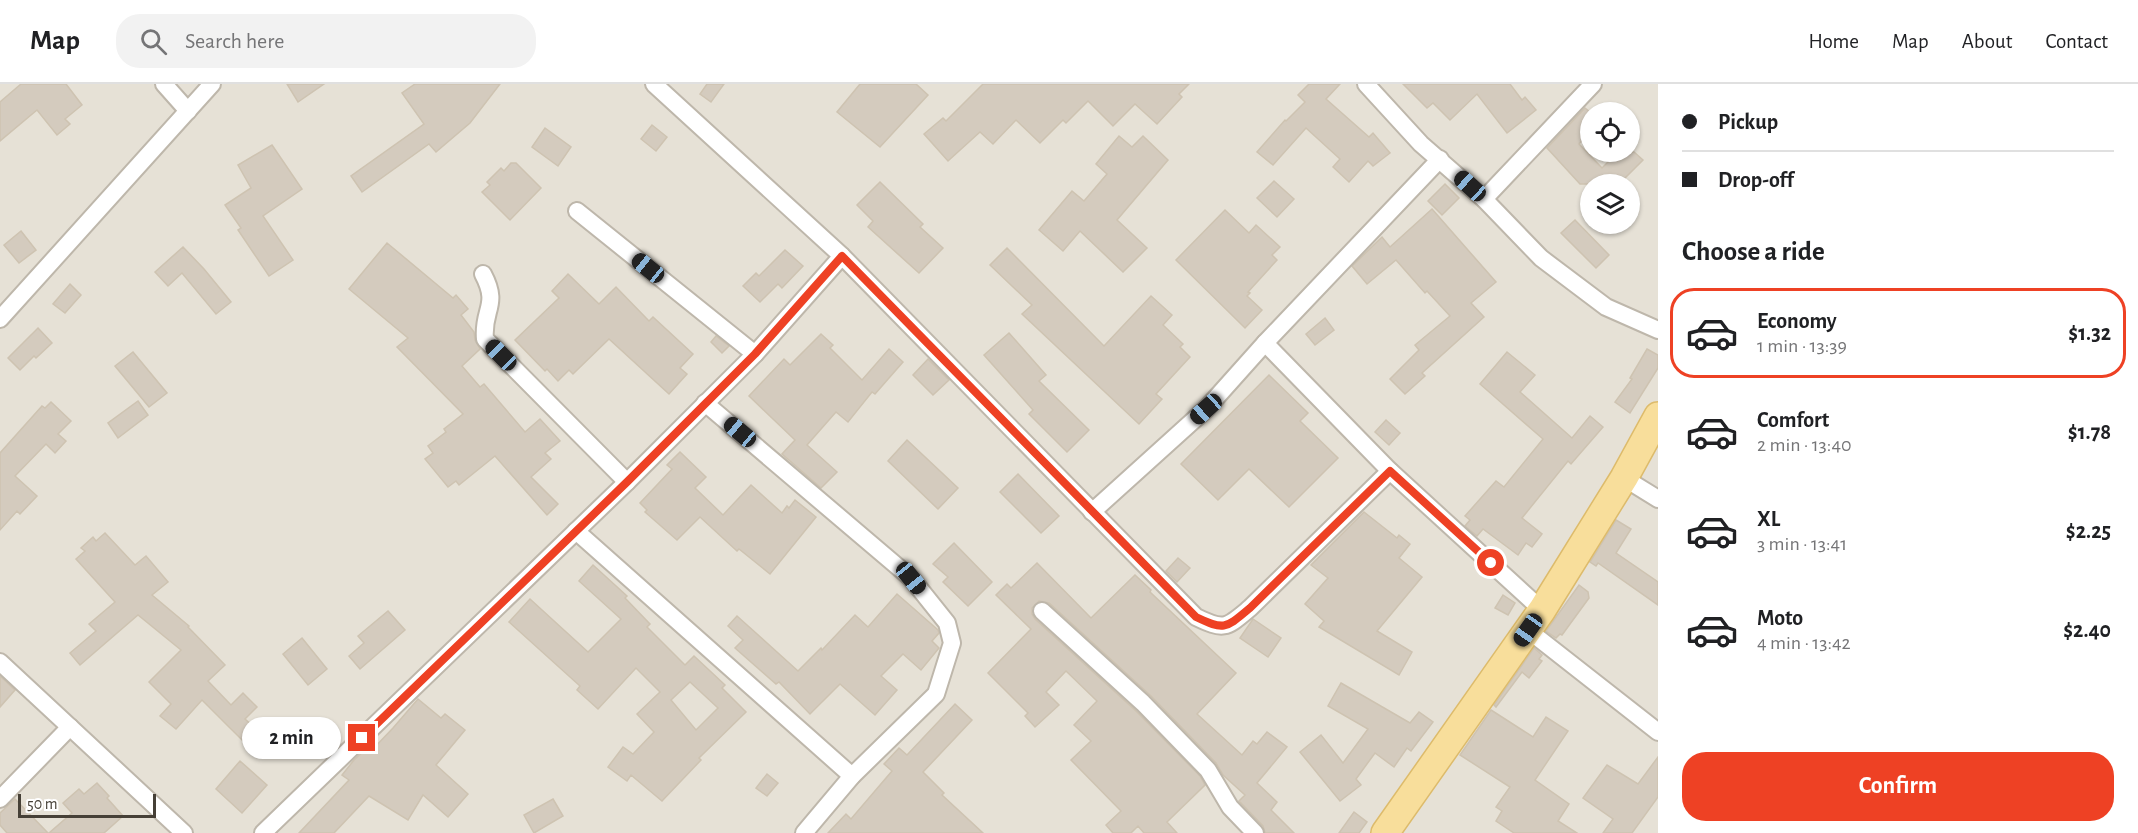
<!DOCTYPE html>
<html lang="en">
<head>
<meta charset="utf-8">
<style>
	:root { --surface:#fff; --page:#f2f2f2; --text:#202124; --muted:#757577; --line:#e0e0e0; --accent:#ee4124 }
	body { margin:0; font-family:"Alegreya Sans",sans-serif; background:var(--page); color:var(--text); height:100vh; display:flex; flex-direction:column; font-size:22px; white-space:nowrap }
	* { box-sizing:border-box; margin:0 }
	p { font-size:20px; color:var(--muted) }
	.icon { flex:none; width:33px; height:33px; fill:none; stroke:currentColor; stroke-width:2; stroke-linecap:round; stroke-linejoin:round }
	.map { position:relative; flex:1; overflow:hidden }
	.panel { display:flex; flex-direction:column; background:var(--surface); width:480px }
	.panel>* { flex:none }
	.banner { display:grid; align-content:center; height:132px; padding:0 24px; background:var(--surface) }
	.fabs { position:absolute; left:1580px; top:18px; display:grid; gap:12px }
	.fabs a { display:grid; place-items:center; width:60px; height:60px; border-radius:50%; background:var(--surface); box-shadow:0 2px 4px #0004; font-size:30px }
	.scale { position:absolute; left:18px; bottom:15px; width:138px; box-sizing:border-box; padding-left:6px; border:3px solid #464037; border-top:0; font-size:16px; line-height:21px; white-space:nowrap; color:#464037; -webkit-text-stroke:4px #fff; paint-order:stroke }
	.end { position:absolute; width:27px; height:27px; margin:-14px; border:8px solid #ee4124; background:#fff; box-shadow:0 0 0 3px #fff }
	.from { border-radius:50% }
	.bubble { position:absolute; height:42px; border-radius:21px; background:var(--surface); box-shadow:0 2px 4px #0004; font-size:20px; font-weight:600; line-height:42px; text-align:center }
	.car { position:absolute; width:18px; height:36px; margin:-18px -9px; border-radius:8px; box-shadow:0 0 4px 2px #0007; background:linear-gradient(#222 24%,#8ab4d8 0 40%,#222 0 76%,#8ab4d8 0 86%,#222 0) }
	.banner b { display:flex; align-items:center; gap:21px; height:57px; font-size:22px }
	.banner b+b { border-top:2px solid var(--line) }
	.banner i { width:15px; height:15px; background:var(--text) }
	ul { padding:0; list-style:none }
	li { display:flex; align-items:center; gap:18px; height:90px; margin:0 12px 9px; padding:0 12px; border:3px solid transparent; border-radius:24px }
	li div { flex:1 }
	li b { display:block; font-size:22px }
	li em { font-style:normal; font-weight:600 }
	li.active { border-color:var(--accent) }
	li>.icon { width:54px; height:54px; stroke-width:1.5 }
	h2 { padding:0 24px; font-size:27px; line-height:72px }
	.primary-button { display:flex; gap:12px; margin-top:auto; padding:12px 24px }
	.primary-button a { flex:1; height:69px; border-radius:24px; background:var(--accent); color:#fff; font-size:24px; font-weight:600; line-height:69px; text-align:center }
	header { display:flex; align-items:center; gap:36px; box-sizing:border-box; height:84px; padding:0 30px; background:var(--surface); border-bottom:2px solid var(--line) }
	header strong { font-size:28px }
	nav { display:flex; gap:33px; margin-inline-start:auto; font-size:21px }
	.search { width:420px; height:54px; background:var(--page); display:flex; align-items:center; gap:15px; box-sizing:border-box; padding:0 21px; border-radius:24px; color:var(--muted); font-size:22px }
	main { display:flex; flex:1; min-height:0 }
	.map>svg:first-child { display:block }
</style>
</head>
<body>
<header>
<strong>Map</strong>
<div class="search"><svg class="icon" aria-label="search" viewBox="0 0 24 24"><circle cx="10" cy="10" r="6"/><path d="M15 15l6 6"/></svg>Search here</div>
<nav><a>Home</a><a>Map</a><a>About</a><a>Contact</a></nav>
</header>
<main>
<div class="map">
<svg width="1658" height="749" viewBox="0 0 1658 749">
	<rect width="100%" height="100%" fill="#f3efe8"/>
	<path fill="#e6e1d6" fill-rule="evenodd" d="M0,0H1658V749H0ZM1590,28H1629V68H1590ZM1590,100H1629V140H1590Z"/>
	<g fill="#d4cbbe" stroke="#cec3b1" stroke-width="1.5" fill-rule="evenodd">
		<path d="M21,0H66L82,21L65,35L70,40L57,51L37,26L0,57V18Z"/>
		<path d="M287,0H324L298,18Z"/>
		<path d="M415,0H500L470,39L436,68L429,60L362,108L351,92L424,40L402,9Z"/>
		<path d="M707,0H724L711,18L700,10Z"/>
		<path d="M860,0H916L928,11L880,63L837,28Z"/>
		<path d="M983,0H1189L1179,10L1182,13L1157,40L1135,20L1113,42L1088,17L1066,39L1063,36L1040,59L1016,36L993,60L980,48L948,77L924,50L943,34L946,37Z"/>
		<path d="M1309,0H1340L1326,15L1369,53L1373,49L1390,69L1373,82L1368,77L1349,98L1333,83L1340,75L1306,44L1273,81L1257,68L1285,36L1286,37L1305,18L1298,11Z"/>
		<path d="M1403,0H1510L1522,16L1525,13L1536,26L1507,49L1477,10L1450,36L1433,19L1427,24Z"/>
		<path d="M1585,24L1590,28V47L1579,60L1602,84L1618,68H1634L1643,76L1619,100H1580L1547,64Z"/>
		<path d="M652,41L667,53L656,67L641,55Z"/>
		<path d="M545,44L571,63L558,82L532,63Z"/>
		<path d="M1119,52L1132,63L1143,52L1168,76L1117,136L1147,164L1123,188L1080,147L1063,167L1039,146L1072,107L1084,117L1107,90L1096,80Z"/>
		<path d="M272,61L302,105L263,132L293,176L269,192L238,146L241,144L225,121L251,104L238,81Z"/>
		<path d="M511,79H516L541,104L510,136L482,108L490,101L487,98L501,84L504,87Z"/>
		<path d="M1274,97L1294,115L1277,133L1257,114Z"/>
		<path d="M880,98L923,140L920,143L943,164L919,189L868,143L873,137L857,121Z"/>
		<path d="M1445,100L1459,114L1442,131L1428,117Z"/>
		<path d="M1432,125L1496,198L1471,219L1484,233L1422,289L1425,292L1405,310L1390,295L1419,266L1415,261L1450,232L1427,207L1425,209L1396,176L1367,200L1352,182L1382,153L1390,163Z"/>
		<path d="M1225,126L1249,149L1256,141L1280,163L1272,171L1277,176L1248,208L1250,209L1247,212L1262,226L1245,244L1176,176Z"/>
		<path d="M1575,136L1609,171L1596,184L1561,149Z"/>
		<path d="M21,147L36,166L19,179L4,161Z"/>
		<path d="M387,159L453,214L456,211L468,225L461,231L474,248L475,256L480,265L462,282L480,303L484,300L525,348L540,335L560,357L545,369L551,375L531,393L558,420L547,431L495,372L459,401L456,397L448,403L425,375L433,369L428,362L446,348L444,345L463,330L397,263L408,254L349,205Z"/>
		<path d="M183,163L204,185L231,218L216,230L182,189L168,202L155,188Z"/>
		<path d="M1007,164L1104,262L1151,212L1172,231L1163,241L1183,260L1180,263L1190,273L1156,310L1162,315L1139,340L1022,230L1032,221L990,181Z"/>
		<path d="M785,166L803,182L782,204L778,200L760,218L743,202L756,189L759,192Z"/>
		<path d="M568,190L599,220L616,203L649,237L653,233L693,270L680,284L687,290L669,310L609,255L573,290L569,286L558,297L547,285L545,287L515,256L559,214L552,207Z"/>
		<path d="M70,200L81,211L65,229L53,220Z"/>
		<path d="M1325,234L1334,246L1315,261L1306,250Z"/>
		<path d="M38,244L52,259L36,274L34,272L20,286L8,274Z"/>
		<path d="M1009,249L1046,291L1039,297L1089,346L1067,368L1029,330L1033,326L984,271Z"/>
		<path d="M821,250L833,261L830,264L862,296L889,265L903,278L875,310L872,308L848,338L836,328L807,361L837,388L821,404L782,370L795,356L749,312L784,275L790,281Z"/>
		<path d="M716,252L729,262L722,269L711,258Z"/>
		<path d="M1647,265L1658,271V284L1630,329L1615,318L1632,295L1630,294Z"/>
		<path d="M133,268L167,309L149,323L115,282Z"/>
		<path d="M1507,268L1535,291L1520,308L1572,354L1590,332L1603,343L1571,380L1568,377L1522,434L1542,450L1532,463L1526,459L1518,471L1483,445L1477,452L1465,442L1470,436L1465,432L1496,397L1504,403L1543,355L1480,300Z"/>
		<path d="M928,275L949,296L933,311L913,291Z"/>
		<path d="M1269,291L1308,329L1300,337L1338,374L1289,423L1249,385L1218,416L1181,380Z"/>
		<path d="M138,317L148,331L118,354L108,339Z"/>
		<path d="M51,318L71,337L58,350L66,357L55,369L46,360L15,392L37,412L20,430L17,427L0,446V369L42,322L45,324Z"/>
		<path d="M1386,336L1400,349L1389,361L1375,348Z"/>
		<path d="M907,356L958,404L938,425L888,377Z"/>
		<path d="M680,368L706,393L695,404L723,431L751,401L782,429L787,422L789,424L795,416L816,433L770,490L739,465L737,467L700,433L677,456L645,428L647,426L640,419L672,385L667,381Z"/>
		<path d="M1018,390L1059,432L1041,449L1000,408Z"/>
		<path d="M1364,428L1397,454L1399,451L1410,460L1399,474L1422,493L1377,547L1412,568L1399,591L1319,543L1324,537L1305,520L1328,494L1311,481Z"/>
		<path d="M1616,436L1631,445L1616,469L1658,498V521L1598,479L1596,482L1590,478Z"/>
		<path d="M105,449L135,481L146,472L168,498L152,511L189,542L188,543L225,581L208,597L231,621L243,609L257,623L245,635L257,646L245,659L202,616L176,645L160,632L171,620L149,598L181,566L138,531L80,581L70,569L96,547L89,540L115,518L76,475L85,467L81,464L93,453L96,457Z"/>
		<path d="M954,459L992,498L968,522L943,498L948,493L933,480Z"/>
		<path d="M1178,474L1190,484L1177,498L1166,487Z"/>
		<path d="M1037,479L1091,534L1135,491L1151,506L1150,508L1236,589L1197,630L1242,671L1253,657L1257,660L1267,648L1287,663L1257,699L1277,718L1271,726L1294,749H1265L1263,742L1239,717L1245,711L1223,691L1216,679L1151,612L1049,519L1039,517L1032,524V530L1035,535L1136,627L1200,692L1205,701L1167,738L1177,749H1144L1138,742L1131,749H1113L1106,741L1121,727L1071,676L1091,657L1074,641L1097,617L1066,587L1046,608L1059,621L1035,643L1025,632L1028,629L988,589L1031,545L996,511L1007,500L1011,504Z"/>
		<path d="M593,481L627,512L625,514L650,540L647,543L685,581L694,572L725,601L722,604L746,628L699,674L701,676L662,717L631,691L627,697L608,683L623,663L633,670L654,648L637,630L660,608L636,584L598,625L577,606L580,602L509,538L530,515L588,568L621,535L579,497ZM690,598L718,624L696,646L671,616Z"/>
		<path d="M1579,501L1588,508L1589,514L1562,551L1560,550L1556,554L1546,547Z"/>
		<path d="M897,510L938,546L939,549L932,557L939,564L921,586L903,570L881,592L897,606L875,631L840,600L810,630L779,598L776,600L735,564L743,556L728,542L737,532L798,587L821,564L822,566L855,531L868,543Z"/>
		<path d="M1503,511L1515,519L1508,531L1495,524Z"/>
		<path d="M388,527L405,546L360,585L349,572L364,559L358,552Z"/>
		<path d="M1253,535L1281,554L1268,573L1240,554Z"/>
		<path d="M302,554L327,585L308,601L283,570Z"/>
		<path d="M1534,564L1542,571L1539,575L1542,577L1529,594L1522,588L1496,623L1494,621Z"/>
		<path d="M0,592L15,606L0,623Z"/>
		<path d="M1341,599L1410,639L1419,628L1433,638L1411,667L1407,664L1394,683L1375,669L1356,695L1361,701L1340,717L1300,668L1321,651L1343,679L1368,645L1328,622Z"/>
		<path d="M418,615L441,634L445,630L465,646L436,681L468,710L448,733L423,711L408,736L369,712L334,749H299L349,696L342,691L354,676L367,664L371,667L393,644Z"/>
		<path d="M955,620L972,636L923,688L944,709L942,711L983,749H828L846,730L851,735L892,687L884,680L899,664L907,671Z"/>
		<path d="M1491,626L1533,653L1546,633L1568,647L1535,696L1569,720L1558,737L1577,749H1514L1496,737L1502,727L1496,723L1510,703L1460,671Z"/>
		<path d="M1658,673V713L1632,749H1603L1613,735L1583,714L1607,681L1638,700Z"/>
		<path d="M240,677L267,701L242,729L216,705Z"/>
		<path d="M767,690L778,699L767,712L756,704Z"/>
		<path d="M97,699L109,712L107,714L123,732L104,749H49L72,729L63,719L79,705L84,710Z"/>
		<path d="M15,715L48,749H7L0,741V729Z"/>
		<path d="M553,715L563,732L534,749L524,731Z"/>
		<path d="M1354,728L1367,738L1359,749H1339Z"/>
	</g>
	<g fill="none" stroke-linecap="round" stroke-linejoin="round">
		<defs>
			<g id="street">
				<path d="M164,0L188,27"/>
				<path d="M654,0L842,172L1196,533C1225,547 1226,544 1250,524L1390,387"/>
				<path d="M1366,0L1421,60L1484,115L1541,174L1606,223L1658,246"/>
				<path d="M1484,115L1593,0"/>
				<path d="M577,127L755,270"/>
				<path d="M483,190C500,222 482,225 485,255L627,398"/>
				<path d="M0,235L212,0"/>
				<path d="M1265,259L1390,387L1542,526"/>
				<path d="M705,319L911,494L947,539L952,559L936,610L852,692L804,749"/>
				<path d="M1624,394L1658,415"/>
				<path d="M1092,428L1206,325L1265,259L1440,75"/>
				<path d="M576,447L852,692"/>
				<path d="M1042,527L1143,619L1208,686L1230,723L1255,749"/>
				<path d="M1528,546L1658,648"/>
				<path d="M0,578L184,749"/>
				<path d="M0,715L70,643"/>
				<path d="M263,749L627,398L755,270L842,172"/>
			</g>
			<path id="primary" d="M1385,749L1542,526L1624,394L1658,332"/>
		</defs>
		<use href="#street" stroke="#beb7ab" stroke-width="20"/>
		<use href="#primary" stroke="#ddbb6b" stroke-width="30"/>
		<use href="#street" stroke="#fff" stroke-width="16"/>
		<use href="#primary" stroke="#f8de9b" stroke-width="27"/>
	</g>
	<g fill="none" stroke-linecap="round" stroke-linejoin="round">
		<path stroke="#ee4124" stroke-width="8" d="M362,654L627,398L755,270L842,172L1196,533C1225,547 1226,544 1250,524L1390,387L1491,479"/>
	</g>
</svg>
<div class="fabs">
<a><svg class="icon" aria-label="locate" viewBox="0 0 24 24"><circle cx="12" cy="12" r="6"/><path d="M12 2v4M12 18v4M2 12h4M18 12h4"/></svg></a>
<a><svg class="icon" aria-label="layers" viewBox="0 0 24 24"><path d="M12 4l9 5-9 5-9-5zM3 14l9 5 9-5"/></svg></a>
</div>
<div class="scale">50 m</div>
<i class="end from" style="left:1491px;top:479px"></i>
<i class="end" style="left:362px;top:654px"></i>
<div class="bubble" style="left:242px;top:633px;width:99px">2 min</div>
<i class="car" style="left:1470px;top:102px;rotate:312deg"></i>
<i class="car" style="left:648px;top:184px;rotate:309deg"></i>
<i class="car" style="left:501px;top:271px;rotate:315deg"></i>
<i class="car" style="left:1206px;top:325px;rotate:228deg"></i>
<i class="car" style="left:740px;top:348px;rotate:310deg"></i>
<i class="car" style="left:911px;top:494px;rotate:141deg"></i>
<i class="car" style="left:1528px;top:546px;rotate:215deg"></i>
</div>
<section class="panel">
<div class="banner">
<b><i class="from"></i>Pickup</b>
<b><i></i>Drop-off</b>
</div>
<h2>Choose a ride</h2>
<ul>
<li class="active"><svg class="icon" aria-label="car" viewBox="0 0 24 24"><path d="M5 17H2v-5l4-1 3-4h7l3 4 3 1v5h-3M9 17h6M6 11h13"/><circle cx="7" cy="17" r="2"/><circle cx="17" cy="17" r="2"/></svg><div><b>Economy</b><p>1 min · 13:39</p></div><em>$1.32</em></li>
<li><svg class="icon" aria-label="car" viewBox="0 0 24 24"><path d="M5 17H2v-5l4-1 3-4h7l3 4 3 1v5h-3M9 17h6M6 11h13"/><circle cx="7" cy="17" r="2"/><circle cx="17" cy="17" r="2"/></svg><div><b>Comfort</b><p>2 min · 13:40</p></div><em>$1.78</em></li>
<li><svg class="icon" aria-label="car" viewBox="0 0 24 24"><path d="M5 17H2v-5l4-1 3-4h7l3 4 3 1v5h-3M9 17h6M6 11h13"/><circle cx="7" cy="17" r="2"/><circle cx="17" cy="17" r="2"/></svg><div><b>XL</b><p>3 min · 13:41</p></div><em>$2.25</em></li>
<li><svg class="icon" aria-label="car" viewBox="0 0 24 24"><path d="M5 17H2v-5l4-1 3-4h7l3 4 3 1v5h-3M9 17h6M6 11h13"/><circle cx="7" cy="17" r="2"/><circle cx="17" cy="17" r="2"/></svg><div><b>Moto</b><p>4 min · 13:42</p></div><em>$2.40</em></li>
</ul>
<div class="primary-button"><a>Confirm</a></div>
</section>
</main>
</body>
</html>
